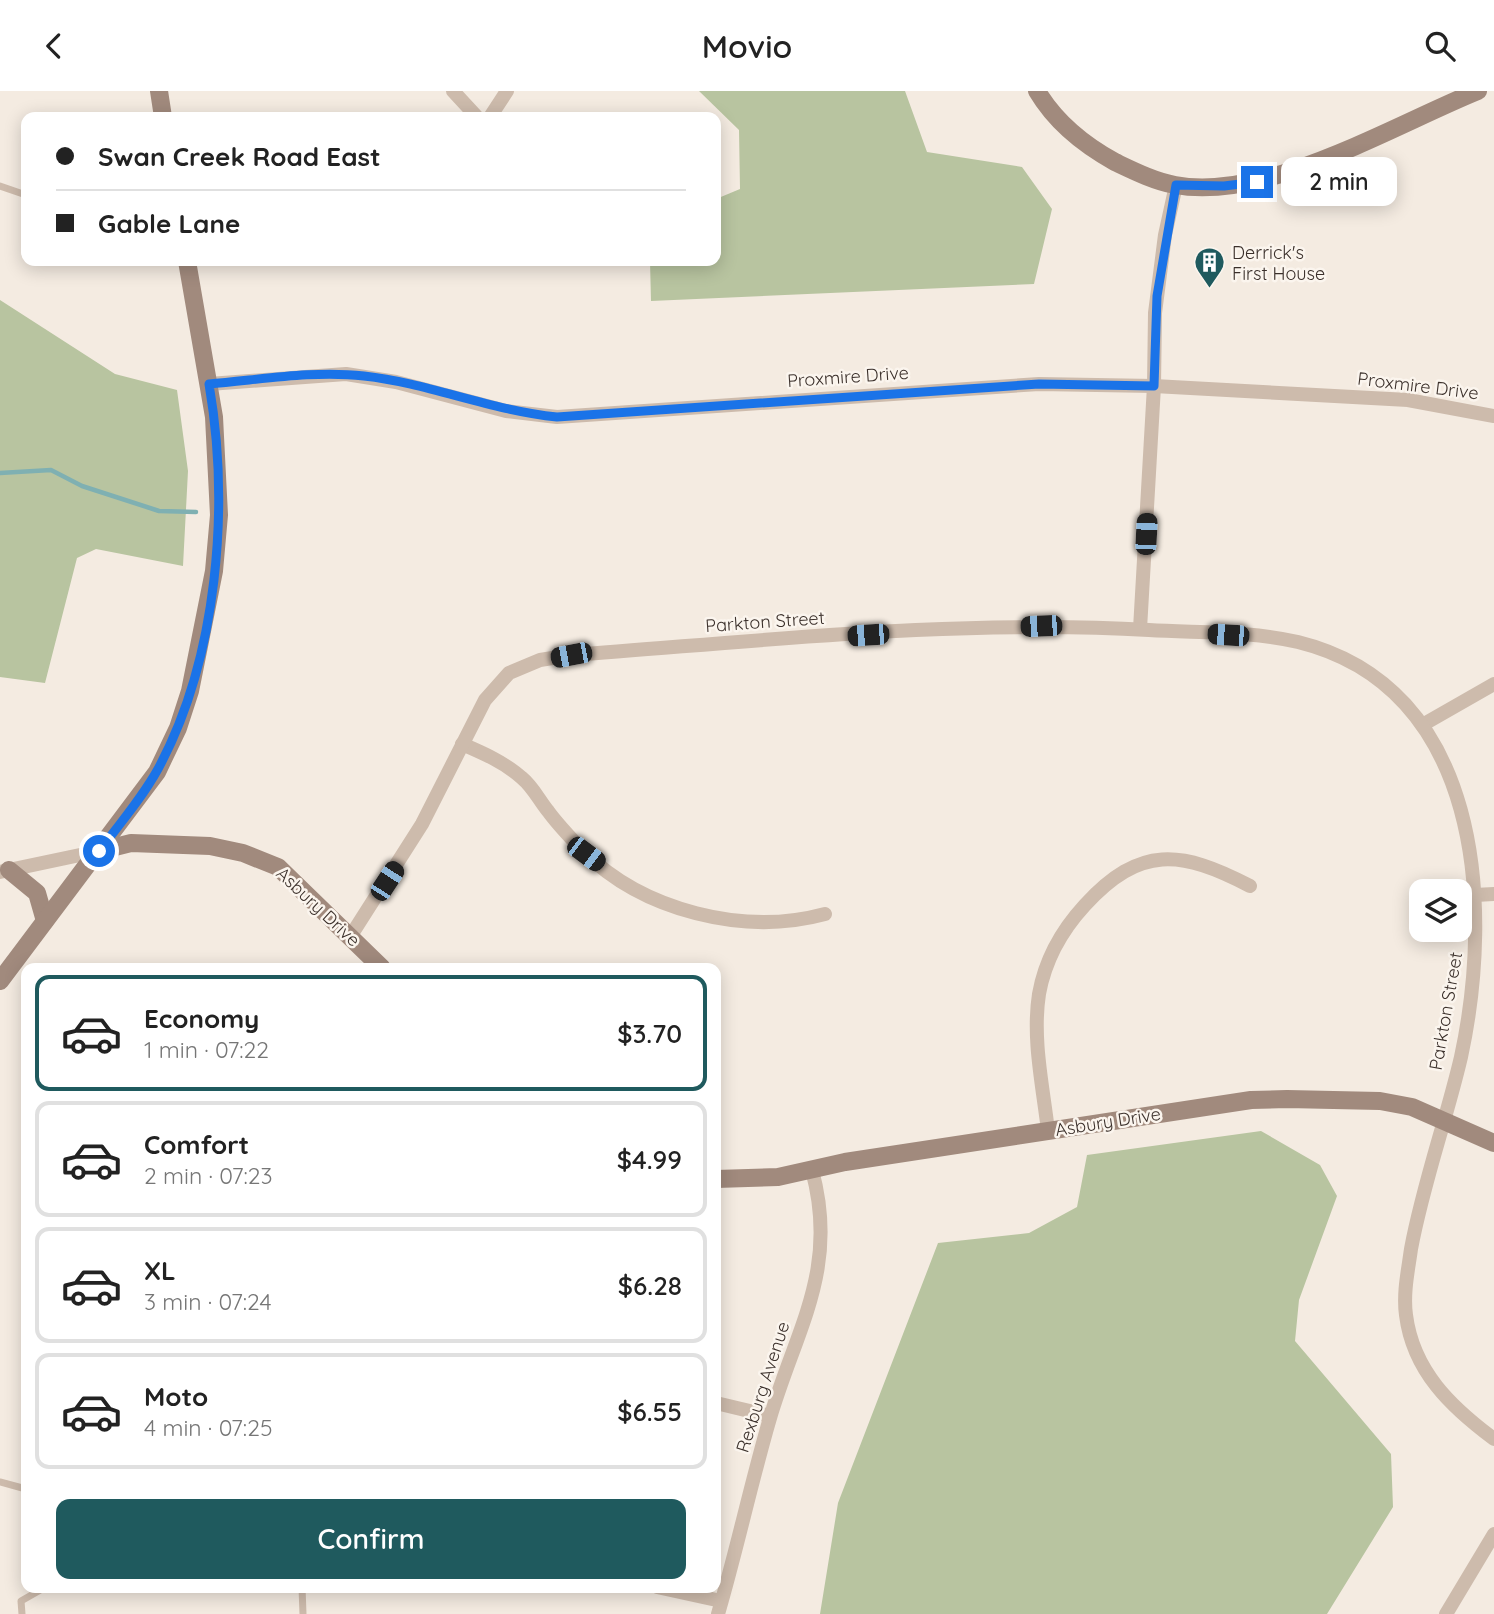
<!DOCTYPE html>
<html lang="en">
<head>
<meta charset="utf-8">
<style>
	:root { --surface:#fff; --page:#f2f2f2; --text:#222; --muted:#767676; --line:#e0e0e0; --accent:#1f5a5e }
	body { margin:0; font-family:Quicksand,sans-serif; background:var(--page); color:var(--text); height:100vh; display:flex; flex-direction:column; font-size:26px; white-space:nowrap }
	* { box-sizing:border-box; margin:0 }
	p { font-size:23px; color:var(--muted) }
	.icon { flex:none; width:38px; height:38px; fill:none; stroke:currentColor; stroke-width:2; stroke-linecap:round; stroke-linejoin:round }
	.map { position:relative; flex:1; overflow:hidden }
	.side { position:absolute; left:21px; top:872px; width:700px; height:630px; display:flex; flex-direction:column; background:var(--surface); border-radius:14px; box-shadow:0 4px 18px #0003 }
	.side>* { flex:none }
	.top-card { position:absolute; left:21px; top:21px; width:700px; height:154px; border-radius:14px; box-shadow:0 4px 18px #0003; display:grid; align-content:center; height:154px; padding:0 35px; background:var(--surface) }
	.buttons { position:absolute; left:1409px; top:788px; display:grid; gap:14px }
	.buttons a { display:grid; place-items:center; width:63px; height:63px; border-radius:14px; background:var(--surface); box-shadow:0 4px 18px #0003; font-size:35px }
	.end { position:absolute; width:32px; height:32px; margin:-16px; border:9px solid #1a73e8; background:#fff; box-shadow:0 0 0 4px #fff }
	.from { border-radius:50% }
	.bubble { position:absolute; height:49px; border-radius:14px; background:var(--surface); box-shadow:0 4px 18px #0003; font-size:23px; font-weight:600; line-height:49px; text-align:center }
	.car { position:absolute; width:21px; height:42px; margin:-21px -10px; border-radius:9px; box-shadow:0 0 5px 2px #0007; background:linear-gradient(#222 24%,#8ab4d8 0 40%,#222 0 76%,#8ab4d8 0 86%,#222 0) }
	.top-card b { display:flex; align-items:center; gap:24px; height:66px; font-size:26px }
	.top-card b+b { border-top:2px solid var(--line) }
	.top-card i { width:18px; height:18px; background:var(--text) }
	ul { padding:12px 0 0; list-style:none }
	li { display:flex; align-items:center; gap:21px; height:116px; margin:0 14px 10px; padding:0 21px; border:4px solid var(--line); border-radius:14px }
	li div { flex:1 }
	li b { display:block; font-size:26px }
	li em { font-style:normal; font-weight:600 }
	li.on { border-color:var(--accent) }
	li>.icon { width:63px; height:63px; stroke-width:1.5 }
	.primary-button { display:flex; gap:14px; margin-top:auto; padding:14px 35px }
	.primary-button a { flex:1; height:80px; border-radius:14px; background:var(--accent); color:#fff; font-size:28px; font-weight:600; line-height:80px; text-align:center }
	header { display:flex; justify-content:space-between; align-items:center; height:91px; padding:0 35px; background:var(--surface); font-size:32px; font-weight:600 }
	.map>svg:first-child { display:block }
</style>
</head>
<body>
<header><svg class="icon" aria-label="back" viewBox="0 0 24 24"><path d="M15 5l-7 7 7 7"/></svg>Movio<svg class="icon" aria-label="search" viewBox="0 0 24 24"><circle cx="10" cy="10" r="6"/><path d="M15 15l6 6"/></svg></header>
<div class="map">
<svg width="1494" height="1523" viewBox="0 0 1494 1523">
	<rect width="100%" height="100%" fill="#f4ebe1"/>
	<g fill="#b8c4a0">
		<path d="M699,0H905L927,61L1022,76L1052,118L1034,193L651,210L650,170H716V108L740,98L739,39Z"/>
		<path d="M0,209L115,283L177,299L188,380L183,475L96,458L77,467L45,592L0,586Z"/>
		<path d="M1261,1040L1320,1074L1337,1105L1299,1209L1295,1250L1391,1363L1393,1416L1327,1523H820L838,1412L938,1152L1029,1142L1077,1116L1087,1064Z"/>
	</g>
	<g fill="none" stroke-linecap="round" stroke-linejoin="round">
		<path stroke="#7fb0b2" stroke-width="4.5" d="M0,382L51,379L82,395L159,420L196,421"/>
		<g stroke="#cdbbac" stroke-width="7">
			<path d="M0,95L26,104"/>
			<path d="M0,1391L26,1398"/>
			<path d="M302,1496L303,1523"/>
			<path d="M22,1523L21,1510L42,1498L81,1496"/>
		</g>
		<g stroke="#cdbbac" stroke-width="14">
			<path d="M453,0L477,26"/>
			<path d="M490,26L507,0"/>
			<path d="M209,293L346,283L396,291L506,320L557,326L1039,293L1154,295L1408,309L1494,325"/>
			<path d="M1140,538L1154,295L1155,222L1165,144L1176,94"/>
			<path d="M1424,633L1494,593"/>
			<path d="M462,653C483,662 504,671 522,687C533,696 539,709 548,720C558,734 571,747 583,760C643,820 744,845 825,823"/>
			<path d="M0,781L99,760"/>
			<path d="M1475,804L1494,803"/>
			<path d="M350,846L422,733L485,609L509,582L540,569L571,564C763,550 957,528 1149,539C1198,542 1251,540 1298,551C1481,596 1494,813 1461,966C1446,1030 1423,1093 1411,1158C1408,1180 1403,1202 1406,1224C1413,1280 1451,1316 1494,1348"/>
			<path d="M1048,1040C1043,996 1032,948 1039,903C1045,869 1062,839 1085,814C1140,754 1181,759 1250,795"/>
			<path d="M716,1312L770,1325"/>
			<path d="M657,1496L721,1510"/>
			<path d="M718,1523C737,1458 751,1392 770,1327C797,1236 839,1178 812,1079"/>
			<path d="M1446,1523L1494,1443"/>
		</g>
		<g stroke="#a18a7d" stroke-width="18">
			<path d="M159,0L163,26"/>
			<path d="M1037,0C1056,32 1084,54 1115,71C1134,80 1154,90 1175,94C1266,111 1394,34 1478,0"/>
			<path d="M99,760L131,752L210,755L243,762L278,776L382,877"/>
			<path d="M9,779L37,802L45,830"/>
			<path d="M0,890L157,681L178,637L190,600L214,480L219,424L214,326L187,170"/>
			<path d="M716,1088L778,1086L845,1071L1251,1009L1287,1008L1380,1010L1412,1016L1494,1052"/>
		</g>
	</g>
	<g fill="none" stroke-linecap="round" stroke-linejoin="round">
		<path stroke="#1a73e8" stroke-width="9" d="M99,760C119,734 142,707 158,678C218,567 230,415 209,293C259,289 313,279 364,285C429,292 488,319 557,326L1039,293L1154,295L1157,205L1176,94L1224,95L1257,91"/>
	</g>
	<defs>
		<symbol id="building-pin" viewBox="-11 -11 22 30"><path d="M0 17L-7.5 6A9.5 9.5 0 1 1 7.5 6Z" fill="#1f5a5e" stroke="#fbf5ee"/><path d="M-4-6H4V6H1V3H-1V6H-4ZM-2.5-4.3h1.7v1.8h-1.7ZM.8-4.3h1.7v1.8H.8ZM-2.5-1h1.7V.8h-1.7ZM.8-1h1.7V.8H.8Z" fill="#fff"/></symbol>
	</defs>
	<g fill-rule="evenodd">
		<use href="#building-pin" x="1192" y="154" width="35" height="47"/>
	</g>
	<g text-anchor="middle" stroke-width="5" stroke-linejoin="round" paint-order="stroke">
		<g font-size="18" fill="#3b302b" stroke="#fbf5ee" text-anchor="start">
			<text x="1232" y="168">Derrick's<tspan x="1232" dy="21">First House</tspan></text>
		</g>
		<g font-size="18" fill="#3b302b" stroke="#fbf5ee">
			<text transform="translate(848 286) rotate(-4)" y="6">Proxmire Drive</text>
			<text transform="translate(1418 295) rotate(7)" y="6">Proxmire Drive</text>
			<text transform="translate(765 531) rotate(-4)" y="6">Parkton Street</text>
			<text transform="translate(318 816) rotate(43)" y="6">Asbury Drive</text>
			<text transform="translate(1446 920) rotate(-80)" y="6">Parkton Street</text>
			<text transform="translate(1108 1031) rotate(-9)" y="6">Asbury Drive</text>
			<text transform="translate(763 1296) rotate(-72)" y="6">Rexburg Avenue</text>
		</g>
	</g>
</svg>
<div class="buttons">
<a><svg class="icon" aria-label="layers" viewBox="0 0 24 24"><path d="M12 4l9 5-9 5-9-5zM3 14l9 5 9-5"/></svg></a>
</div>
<i class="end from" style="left:99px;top:760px"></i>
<i class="end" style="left:1257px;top:91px"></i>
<div class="bubble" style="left:1281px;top:66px;width:116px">2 min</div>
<i class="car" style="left:1146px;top:443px;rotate:3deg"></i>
<i class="car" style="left:1041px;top:535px;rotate:268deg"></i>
<i class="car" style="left:868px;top:544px;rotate:266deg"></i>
<i class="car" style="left:1228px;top:544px;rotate:274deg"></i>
<i class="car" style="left:571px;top:564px;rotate:259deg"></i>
<i class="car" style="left:586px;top:763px;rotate:127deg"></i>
<i class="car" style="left:387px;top:790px;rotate:33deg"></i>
<div class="top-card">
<b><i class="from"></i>Swan Creek Road East</b>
<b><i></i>Gable Lane</b>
</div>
<section class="side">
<ul>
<li class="on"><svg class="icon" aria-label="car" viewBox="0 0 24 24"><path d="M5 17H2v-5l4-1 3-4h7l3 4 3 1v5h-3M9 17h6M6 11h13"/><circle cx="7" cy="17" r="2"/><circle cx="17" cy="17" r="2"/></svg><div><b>Economy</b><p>1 min · 07:22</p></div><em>$3.70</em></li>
<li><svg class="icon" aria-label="car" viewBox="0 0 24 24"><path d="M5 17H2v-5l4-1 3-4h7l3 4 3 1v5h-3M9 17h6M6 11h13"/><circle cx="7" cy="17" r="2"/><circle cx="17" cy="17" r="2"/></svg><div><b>Comfort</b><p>2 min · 07:23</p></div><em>$4.99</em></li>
<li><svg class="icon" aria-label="car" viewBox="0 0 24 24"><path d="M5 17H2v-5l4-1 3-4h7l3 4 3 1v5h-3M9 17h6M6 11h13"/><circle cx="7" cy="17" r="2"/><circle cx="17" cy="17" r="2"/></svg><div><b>XL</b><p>3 min · 07:24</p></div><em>$6.28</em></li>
<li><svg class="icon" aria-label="car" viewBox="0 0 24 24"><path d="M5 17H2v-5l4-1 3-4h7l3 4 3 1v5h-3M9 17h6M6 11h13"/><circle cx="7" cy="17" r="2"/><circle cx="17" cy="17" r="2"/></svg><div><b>Moto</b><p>4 min · 07:25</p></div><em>$6.55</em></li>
</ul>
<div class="primary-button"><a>Confirm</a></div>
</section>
</div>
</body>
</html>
